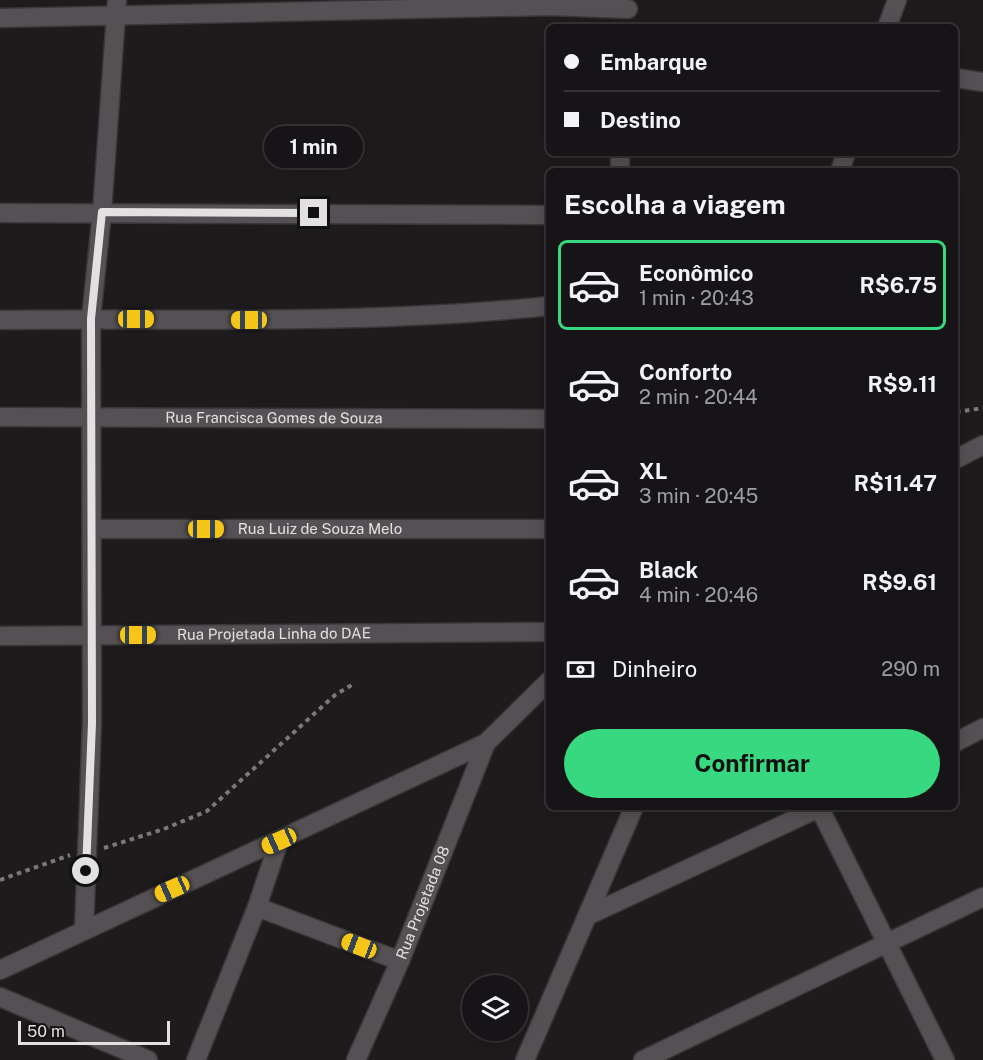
<!DOCTYPE html>
<html lang="pt">
<head>
<meta charset="utf-8">
<style>
	:root { --surface:#161416; --page:#1f1d1f; --text:#f1f3f6; --muted:#9e9ea1; --line:#353335; --accent:#37d880 }
	body { margin:0; font-family:"Public Sans",sans-serif; background:var(--page); color:var(--text); height:100vh; display:flex; flex-direction:column; font-size:22px; white-space:nowrap }
	* { box-sizing:border-box; margin:0 }
	p { font-size:20px; color:var(--muted) }
	.icon { flex:none; width:33px; height:33px; fill:none; stroke:currentColor; stroke-width:2; stroke-linecap:round; stroke-linejoin:round }
	.map { position:relative; flex:1; overflow:hidden }
	.sheet { position:absolute; left:546px; top:168px; width:412px; height:642px; display:flex; flex-direction:column; background:var(--surface); border-radius:9px; box-shadow:0 3px 15px #0003,0 0 0 2px var(--line) }
	.sheet>* { flex:none }
	.top-card { position:absolute; left:546px; top:24px; width:412px; height:132px; border-radius:9px; box-shadow:0 3px 15px #0003,0 0 0 2px var(--line); display:grid; align-content:center; height:132px; padding:0 18px; background:var(--surface) }
	.tools { position:absolute; left:462px; top:975px; display:grid; gap:12px }
	.tools a { display:grid; place-items:center; width:66px; height:66px; border-radius:50%; background:var(--surface); box-shadow:0 3px 15px #0003,0 0 0 2px var(--line); font-size:30px }
	.scale { position:absolute; left:18px; bottom:15px; width:152px; box-sizing:border-box; padding-left:6px; border:3px solid #e3e0e2; border-top:0; font-size:16px; line-height:21px; white-space:nowrap; color:#e3e0e2; -webkit-text-stroke:4px #151214; paint-order:stroke }
	.end { position:absolute; width:27px; height:27px; margin:-14px; border:8px solid #e3e0e2; background:#111; box-shadow:0 0 0 3px #111 }
	.from { border-radius:50% }
	.bubble { position:absolute; height:42px; border-radius:21px; background:var(--surface); box-shadow:0 3px 15px #0003,0 0 0 2px var(--line); font-size:20px; font-weight:700; line-height:42px; text-align:center }
	.car { position:absolute; width:18px; height:36px; margin:-18px -9px; border-radius:8px; box-shadow:0 0 4px 2px #0007; background:linear-gradient(#f5c518 24%,#345 0 40%,#f5c518 0 76%,#345 0 86%,#f5c518 0) }
	.top-card b { display:flex; align-items:center; gap:21px; height:57px; font-size:22px }
	.top-card b+b { border-top:2px solid var(--line) }
	.top-card i { width:15px; height:15px; background:var(--text) }
	ul { padding:0; list-style:none }
	li { display:flex; align-items:center; gap:18px; height:90px; margin:0 12px 9px; padding:0 6px; border:3px solid transparent; border-radius:9px }
	li div { flex:1 }
	li b { display:block; font-size:22px }
	li em { font-style:normal; font-weight:700 }
	li.selected { border-color:var(--accent) }
	li>.icon { width:54px; height:54px; stroke-width:1.5 }
	h2 { padding:0 18px; font-size:27px; line-height:72px }
	.pay { display:flex; align-items:center; gap:15px; height:66px; padding:0 18px; font-size:22px }
	.pay p { margin-inline-start:auto }
	.primary-button { display:flex; gap:12px; margin-top:auto; padding:12px 18px }
	.primary-button a { flex:1; height:69px; border-radius:36px; background:var(--accent); color:#111; font-size:24px; font-weight:700; line-height:69px; text-align:center }
	.map>svg:first-child { display:block }
</style>
</head>
<body>
<div class="map">
<svg width="983" height="1060" viewBox="0 0 983 1060">
	<rect width="100%" height="100%" fill="#1e1b1d"/>
	<g fill="none" stroke-linecap="round" stroke-linejoin="round">
		<defs>
			<g id="minor">
				<path d="M0,18L549,6L628,9"/>
				<path d="M887,27L897,0"/>
				<path d="M956,78L983,82"/>
				<path d="M620,171V153"/>
				<path d="M840,171L846,153"/>
				<path d="M0,213L549,215"/>
				<path d="M0,320C183,318 366,325 549,306"/>
				<path id="s1" d="M0,417L549,419"/>
				<path d="M956,459L983,445"/>
				<path id="s2" d="M92,529H549"/>
				<path id="s3" d="M0,636L549,632"/>
				<path d="M956,742L983,728"/>
				<path d="M819,807L945,1060"/>
				<path d="M257,907L400,961"/>
				<path d="M589,915L821,807"/>
				<path d="M84,929L92,723L91,319L102,212L117,0"/>
				<path d="M0,970L486,743L549,681"/>
				<path d="M0,997L148,1060"/>
				<path d="M196,1060L257,907L279,841"/>
				<path id="s4" d="M356,1060L400,961L486,743"/>
				<path d="M525,1060L634,807"/>
				<path d="M643,1060L983,897"/>
			</g>
		</defs>
		<use href="#minor" stroke="#383638" stroke-width="21"/>
		<g stroke="#7b787a" stroke-width="4" stroke-dasharray="4.5 4.5" stroke-linecap="butt">
			<path d="M956,412L983,408"/>
			<path d="M104,848L164,829L207,811L335,695L355,683"/>
			<path d="M0,880L70,855"/>
		</g>
		<use href="#minor" stroke="#545053" stroke-width="18"/>
	</g>
	<g fill="none" stroke-linecap="round" stroke-linejoin="round">
		<path stroke="#e3e0e2" stroke-width="8" d="M86,871L92,723L91,319L102,212L314,213"/>
	</g>
	<g text-anchor="middle" stroke-width="6" stroke-linejoin="round" paint-order="stroke">
		<g font-size="15" fill="#e3e0e2" stroke="#151214">
			<text dy="5" stroke="none"><textPath href="#s1" startOffset="274">Rua Francisca Gomes de Souza</textPath></text>
			<text dy="5" stroke="none"><textPath href="#s2" startOffset="228">Rua Luiz de Souza Melo</textPath></text>
			<text dy="5" stroke="none"><textPath href="#s3" startOffset="274">Rua Projetada Linha do DAE</textPath></text>
			<text dy="5" stroke="none"><textPath href="#s4" startOffset="171">Rua Projetada 08</textPath></text>
		</g>
	</g>
</svg>
<div class="tools">
<a><svg class="icon" aria-label="layers" viewBox="0 0 24 24"><path d="M12 4l9 5-9 5-9-5zM3 14l9 5 9-5"/></svg></a>
</div>
<div class="scale">50 m</div>
<i class="end from" style="left:86px;top:871px"></i>
<i class="end" style="left:314px;top:213px"></i>
<div class="bubble" style="left:264px;top:126px;width:99px">1 min</div>
<i class="car" style="left:136px;top:319px;rotate:90deg"></i>
<i class="car" style="left:249px;top:320px;rotate:270deg"></i>
<i class="car" style="left:206px;top:529px;rotate:90deg"></i>
<i class="car" style="left:138px;top:635px;rotate:90deg"></i>
<i class="car" style="left:279px;top:841px;rotate:246deg"></i>
<i class="car" style="left:172px;top:889px;rotate:246deg"></i>
<i class="car" style="left:359px;top:946px;rotate:291deg"></i>
<div class="top-card">
<b><i class="from"></i>Embarque</b>
<b><i></i>Destino</b>
</div>
<section class="sheet">
<h2>Escolha a viagem</h2>
<ul>
<li class="selected"><svg class="icon" aria-label="car" viewBox="0 0 24 24"><path d="M5 17H2v-5l4-1 3-4h7l3 4 3 1v5h-3M9 17h6M6 11h13"/><circle cx="7" cy="17" r="2"/><circle cx="17" cy="17" r="2"/></svg><div><b>Econômico</b><p>1 min · 20:43</p></div><em>R$6.75</em></li>
<li><svg class="icon" aria-label="car" viewBox="0 0 24 24"><path d="M5 17H2v-5l4-1 3-4h7l3 4 3 1v5h-3M9 17h6M6 11h13"/><circle cx="7" cy="17" r="2"/><circle cx="17" cy="17" r="2"/></svg><div><b>Conforto</b><p>2 min · 20:44</p></div><em>R$9.11</em></li>
<li><svg class="icon" aria-label="car" viewBox="0 0 24 24"><path d="M5 17H2v-5l4-1 3-4h7l3 4 3 1v5h-3M9 17h6M6 11h13"/><circle cx="7" cy="17" r="2"/><circle cx="17" cy="17" r="2"/></svg><div><b>XL</b><p>3 min · 20:45</p></div><em>R$11.47</em></li>
<li><svg class="icon" aria-label="car" viewBox="0 0 24 24"><path d="M5 17H2v-5l4-1 3-4h7l3 4 3 1v5h-3M9 17h6M6 11h13"/><circle cx="7" cy="17" r="2"/><circle cx="17" cy="17" r="2"/></svg><div><b>Black</b><p>4 min · 20:46</p></div><em>R$9.61</em></li>
</ul>
<div class="pay"><svg class="icon" aria-label="cash" viewBox="0 0 24 24"><path d="M3 7h18v10H3z"/><circle cx="12" cy="12" r="2"/></svg>Dinheiro<p>290 m</p></div>
<div class="primary-button"><a>Confirmar</a></div>
</section>
</div>
</body>
</html>
